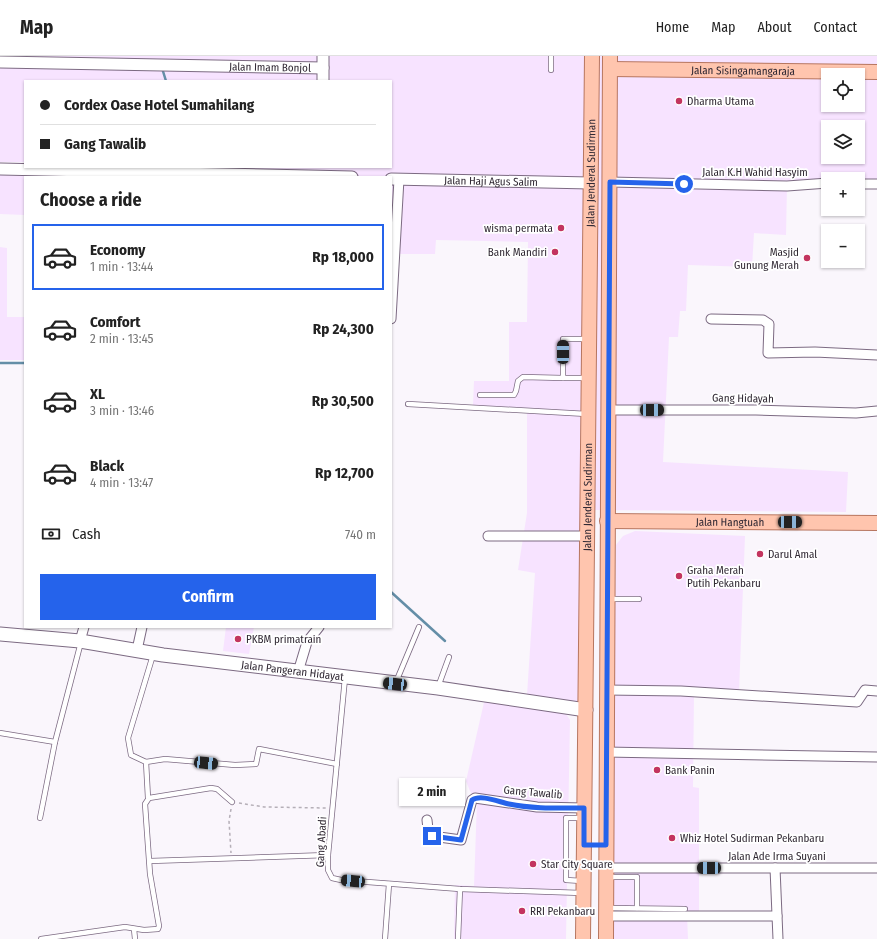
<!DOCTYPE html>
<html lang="en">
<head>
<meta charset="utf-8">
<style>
	:root { --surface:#fff; --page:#f2f2f2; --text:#222; --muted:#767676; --line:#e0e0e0; --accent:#2563eb }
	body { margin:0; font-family:"Fira Sans Condensed",sans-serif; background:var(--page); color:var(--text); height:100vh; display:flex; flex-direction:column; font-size:15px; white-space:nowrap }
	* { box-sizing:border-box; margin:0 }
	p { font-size:13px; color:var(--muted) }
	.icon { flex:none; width:22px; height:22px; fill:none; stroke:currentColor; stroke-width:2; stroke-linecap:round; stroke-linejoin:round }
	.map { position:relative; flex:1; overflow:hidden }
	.sheet { position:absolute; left:24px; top:120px; width:368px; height:452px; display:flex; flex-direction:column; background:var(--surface); border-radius:0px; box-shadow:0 1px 3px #0004 }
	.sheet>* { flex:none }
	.hud { position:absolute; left:24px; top:24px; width:368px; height:88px; border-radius:0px; box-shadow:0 1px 3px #0004; display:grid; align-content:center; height:88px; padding:0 16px; background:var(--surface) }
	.fabs { position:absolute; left:821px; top:12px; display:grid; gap:8px }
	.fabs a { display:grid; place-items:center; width:44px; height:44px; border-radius:0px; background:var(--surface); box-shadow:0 1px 3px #0004; font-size:20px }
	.end { position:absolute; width:18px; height:18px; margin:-9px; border:5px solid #2563eb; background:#fff; box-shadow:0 0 0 2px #fff }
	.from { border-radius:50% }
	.bubble { position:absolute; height:28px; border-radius:0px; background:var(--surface); box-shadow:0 1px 3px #0004; font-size:13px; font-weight:700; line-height:28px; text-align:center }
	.car { position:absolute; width:12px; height:24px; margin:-12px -6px; border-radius:5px; box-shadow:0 0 3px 1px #0007; background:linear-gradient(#222 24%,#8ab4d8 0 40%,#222 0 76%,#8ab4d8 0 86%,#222 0) }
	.hud b { display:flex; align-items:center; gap:14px; height:38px; font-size:15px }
	.hud b+b { border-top:1px solid var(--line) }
	.hud i { width:10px; height:10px; background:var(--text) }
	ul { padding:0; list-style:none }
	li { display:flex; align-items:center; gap:12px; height:66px; margin:0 8px 6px; padding:0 8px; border:2px solid transparent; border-radius:0px }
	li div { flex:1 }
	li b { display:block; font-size:15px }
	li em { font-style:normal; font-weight:700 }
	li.active { border-color:var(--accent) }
	li>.icon { width:36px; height:36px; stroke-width:1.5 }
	h2 { padding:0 16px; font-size:18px; line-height:48px }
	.pay { display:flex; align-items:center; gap:10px; height:44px; padding:0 16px; font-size:15px }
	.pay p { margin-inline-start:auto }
	.button { display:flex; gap:8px; margin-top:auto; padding:8px 16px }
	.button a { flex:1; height:46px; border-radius:0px; background:var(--accent); color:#fff; font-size:16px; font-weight:700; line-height:46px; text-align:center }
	header { display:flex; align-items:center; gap:24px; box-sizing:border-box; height:56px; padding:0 20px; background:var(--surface); border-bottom:1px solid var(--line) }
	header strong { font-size:19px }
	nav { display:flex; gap:22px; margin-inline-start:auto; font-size:14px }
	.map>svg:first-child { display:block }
</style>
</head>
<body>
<header>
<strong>Map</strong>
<nav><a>Home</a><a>Map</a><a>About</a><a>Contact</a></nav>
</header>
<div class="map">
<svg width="877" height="883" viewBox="0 0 877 883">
	<rect width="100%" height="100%" fill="#faf6fc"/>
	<g fill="#f7e3ff" fill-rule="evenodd">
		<path d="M0,0H877V128H858V123H828L787,130L786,179L754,177L752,211L688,209L686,255H680L678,281H669L663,406L848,416L846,456L594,454L592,648L527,639L535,517L518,514L527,457V352L473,349L474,325H509V266H527L528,186L436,184L435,198H399V169L391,168V121H186L182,111H391V25H25V106H0ZM828,19H858V49H828ZM828,71H858V101H828Z"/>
		<path d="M0,119L75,121H25V159L0,158Z"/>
		<path d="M0,191L7,192V261H25V304H0Z"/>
		<path d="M635,475L745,480L739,636L614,630L616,489L623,480Z"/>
		<path d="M226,571H254L249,598L223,595Z"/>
		<path d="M611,636L694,638L693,731L699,732V859H687L688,883H604Z"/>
		<path d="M485,642L564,655L570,664L566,883H454L455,829L474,830L477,745L470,735L466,725Z"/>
	</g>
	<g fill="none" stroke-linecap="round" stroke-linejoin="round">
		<g stroke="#648ea7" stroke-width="2.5">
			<path d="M162,12L166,25"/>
			<path d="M0,307H25"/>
			<path d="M391,536L445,585"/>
		</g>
		<defs>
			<g id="service">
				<path d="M551,14V1"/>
				<path d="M586,283H563V322H587"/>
				<path d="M480,339H514L516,335L518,325L523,321L563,322"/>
				<path d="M408,348L587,358"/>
				<path d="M610,543H639"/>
				<path d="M345,622L328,799V814L332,822L341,824L460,833L582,837"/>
				<path d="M396,626L419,571"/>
				<path d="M438,631L449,601"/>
				<path d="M0,677L55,686"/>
				<path d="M146,706L165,703L235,709L256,708L259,693L337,708"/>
				<path d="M148,742L146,706L131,699L128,682L153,599"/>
				<path d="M40,762L55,686L81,586"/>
				<path d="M150,805L328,799"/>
				<path d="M609,821H637V852"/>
				<path d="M582,825L566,824V762H583"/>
				<path d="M608,852L685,853"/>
				<path d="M134,873L135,883"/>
				<path d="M41,883L125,871L144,874L158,873L159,870L150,818L145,748L149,742L211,732L217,733L232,746"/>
				<path d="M385,883L389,828"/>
				<path d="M458,883L460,833"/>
			</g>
			<g id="minor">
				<path d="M610,126L787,130L828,127"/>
				<path d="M858,128H877"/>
				<path d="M391,263L399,123"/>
				<path d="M711,263L763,264L769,268L768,297L815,296L877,299"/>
				<path d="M608,354H756L856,357L877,355"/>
				<path d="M488,480H588"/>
				<path d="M80,585L84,571"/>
				<path d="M137,594L142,571"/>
				<path d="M298,616L307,586L319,571"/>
				<path d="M606,634L681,635L857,646L865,634L877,635"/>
				<path d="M606,696L877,701"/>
				<path d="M427,764L428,773L432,780L461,784L472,744L475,742L537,751L584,752"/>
				<path d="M606,812H877"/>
				<path d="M775,812L778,883"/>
				<path d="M606,860H777"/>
			</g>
			<g id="tertiary">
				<path d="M323,0V25"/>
				<path id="s1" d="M0,6L323,12"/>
				<path d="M0,113L352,121"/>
				<path id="s2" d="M391,123L590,127"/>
			</g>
			<g id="secondary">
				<path id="s3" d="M0,578L80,585L163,599L438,632L586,654"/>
			</g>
			<g id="primary">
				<path id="s4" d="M610,13L877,16"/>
				<path id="s5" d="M607,465L877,467"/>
				<path id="s6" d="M583,883L592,0"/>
				<path d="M606,883L610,0"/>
			</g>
		</defs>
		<use href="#service" stroke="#7c6a82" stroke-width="6"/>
		<use href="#minor" stroke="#7c6a82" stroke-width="11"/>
		<use href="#tertiary" stroke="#7c6a82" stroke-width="13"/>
		<use href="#secondary" stroke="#7c6a82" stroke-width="15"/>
		<use href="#primary" stroke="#b77660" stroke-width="16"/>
		<g stroke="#b5afb7" stroke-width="1.5" stroke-dasharray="3 3" stroke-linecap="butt">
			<path d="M239,747L264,751L327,752"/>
			<path d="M231,753L229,765L231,797"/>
		</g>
		<use href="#service" stroke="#fff" stroke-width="4.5"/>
		<use href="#minor" stroke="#fff" stroke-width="9"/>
		<use href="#tertiary" stroke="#fff" stroke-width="11"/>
		<use href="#secondary" stroke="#fff" stroke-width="13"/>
		<use href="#primary" stroke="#ffc5ae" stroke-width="14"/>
	</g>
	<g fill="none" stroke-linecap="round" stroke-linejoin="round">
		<path stroke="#2563eb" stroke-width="5" d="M432,780L461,784L472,744C481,738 499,746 509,748C533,753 559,752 584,752V789H606L610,126L684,128"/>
	</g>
	<g fill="#c3345f" stroke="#fff" stroke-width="1.5">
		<circle cx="679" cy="45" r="4"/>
		<circle cx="561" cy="172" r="4"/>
		<circle cx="555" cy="196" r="4"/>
		<circle cx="807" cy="202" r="4"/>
		<circle cx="760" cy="498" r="4"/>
		<circle cx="679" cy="520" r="4"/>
		<circle cx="238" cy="583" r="4"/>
		<circle cx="657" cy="714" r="4"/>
		<circle cx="672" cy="782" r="4"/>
		<circle cx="533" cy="808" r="4"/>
		<circle cx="522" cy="855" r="4"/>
	</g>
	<g text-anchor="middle" stroke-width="3.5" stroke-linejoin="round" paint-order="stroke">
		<g font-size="11" fill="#312934" stroke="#fff">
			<text dy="4" stroke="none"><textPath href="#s1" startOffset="270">Jalan Imam Bonjol</textPath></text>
			<text dy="4" stroke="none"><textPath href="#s4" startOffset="133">Jalan Sisingamangaraja</textPath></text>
			<text x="755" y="120">Jalan K.H Wahid Hasyim</text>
			<text dy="4" stroke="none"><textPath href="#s6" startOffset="766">Jalan Jenderal Sudirman</textPath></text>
			<text dy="4" stroke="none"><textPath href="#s2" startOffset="100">Jalan Haji Agus Salim</textPath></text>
			<text transform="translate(743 342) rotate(1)" y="4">Gang Hidayah</text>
			<text dy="4" stroke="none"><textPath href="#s6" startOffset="442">Jalan Jenderal Sudirman</textPath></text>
			<text dy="4" stroke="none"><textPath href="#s5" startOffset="123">Jalan Hangtuah</textPath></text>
			<text dy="4" stroke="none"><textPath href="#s3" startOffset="295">Jalan Pangeran Hidayat</textPath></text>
			<text transform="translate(533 736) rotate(5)" y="4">Gang Tawalib</text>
			<text transform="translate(321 786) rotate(-87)" y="4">Gang Abadi</text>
			<text x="777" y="804">Jalan Ade Irma Suyani</text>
		</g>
		<g font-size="11" fill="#312934" stroke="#fff" text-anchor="start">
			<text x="687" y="49">Dharma Utama</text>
			<text x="553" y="176" text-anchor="end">wisma permata</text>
			<text x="547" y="200" text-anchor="end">Bank Mandiri</text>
			<text x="799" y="200" text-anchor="end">Masjid<tspan x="799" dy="13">Gunung Merah</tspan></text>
			<text x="768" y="502">Darul Amal</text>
			<text x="687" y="518">Graha Merah<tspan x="687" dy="13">Putih Pekanbaru</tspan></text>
			<text x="246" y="587">PKBM primatrain</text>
			<text x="665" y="718">Bank Panin</text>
			<text x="680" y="786">Whiz Hotel Sudirman Pekanbaru</text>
			<text x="541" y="812">Star City Square</text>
			<text x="530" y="859">RRI Pekanbaru</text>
		</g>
	</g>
</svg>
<div class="fabs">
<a><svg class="icon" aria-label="locate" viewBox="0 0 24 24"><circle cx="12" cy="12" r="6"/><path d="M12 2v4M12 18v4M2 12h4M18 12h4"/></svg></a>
<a><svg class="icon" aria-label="layers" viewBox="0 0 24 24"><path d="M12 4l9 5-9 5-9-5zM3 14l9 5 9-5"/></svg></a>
<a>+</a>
<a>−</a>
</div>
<i class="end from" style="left:684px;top:128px"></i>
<i class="end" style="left:432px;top:780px"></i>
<div class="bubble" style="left:399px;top:722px;width:66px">2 min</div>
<i class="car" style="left:563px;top:296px;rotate:0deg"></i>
<i class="car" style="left:652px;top:354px;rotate:90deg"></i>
<i class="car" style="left:790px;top:466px;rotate:90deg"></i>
<i class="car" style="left:395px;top:628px;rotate:276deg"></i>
<i class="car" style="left:206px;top:707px;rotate:96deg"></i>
<i class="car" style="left:709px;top:812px;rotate:270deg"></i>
<i class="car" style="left:353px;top:825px;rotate:275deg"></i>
<div class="hud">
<b><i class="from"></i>Cordex Oase Hotel Sumahilang</b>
<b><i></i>Gang Tawalib</b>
</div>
<section class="sheet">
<h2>Choose a ride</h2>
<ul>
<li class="active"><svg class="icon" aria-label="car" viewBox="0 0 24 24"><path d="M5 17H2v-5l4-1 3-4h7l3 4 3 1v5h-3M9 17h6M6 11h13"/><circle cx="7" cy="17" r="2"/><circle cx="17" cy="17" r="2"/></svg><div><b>Economy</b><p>1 min · 13:44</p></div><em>Rp 18,000</em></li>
<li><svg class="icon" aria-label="car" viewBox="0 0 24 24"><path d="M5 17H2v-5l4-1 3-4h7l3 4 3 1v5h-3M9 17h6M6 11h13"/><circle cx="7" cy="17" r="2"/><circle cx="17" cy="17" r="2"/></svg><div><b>Comfort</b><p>2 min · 13:45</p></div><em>Rp 24,300</em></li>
<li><svg class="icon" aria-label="car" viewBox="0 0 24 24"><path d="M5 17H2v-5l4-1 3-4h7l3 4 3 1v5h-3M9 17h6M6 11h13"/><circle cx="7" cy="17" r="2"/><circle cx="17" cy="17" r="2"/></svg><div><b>XL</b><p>3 min · 13:46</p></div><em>Rp 30,500</em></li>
<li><svg class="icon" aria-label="car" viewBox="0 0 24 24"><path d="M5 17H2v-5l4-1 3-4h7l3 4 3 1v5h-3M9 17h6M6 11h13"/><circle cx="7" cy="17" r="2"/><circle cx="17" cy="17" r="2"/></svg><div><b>Black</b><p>4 min · 13:47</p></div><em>Rp 12,700</em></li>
</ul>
<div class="pay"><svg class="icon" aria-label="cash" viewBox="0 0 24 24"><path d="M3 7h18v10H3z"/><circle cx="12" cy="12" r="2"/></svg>Cash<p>740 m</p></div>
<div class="button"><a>Confirm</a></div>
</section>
</div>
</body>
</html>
